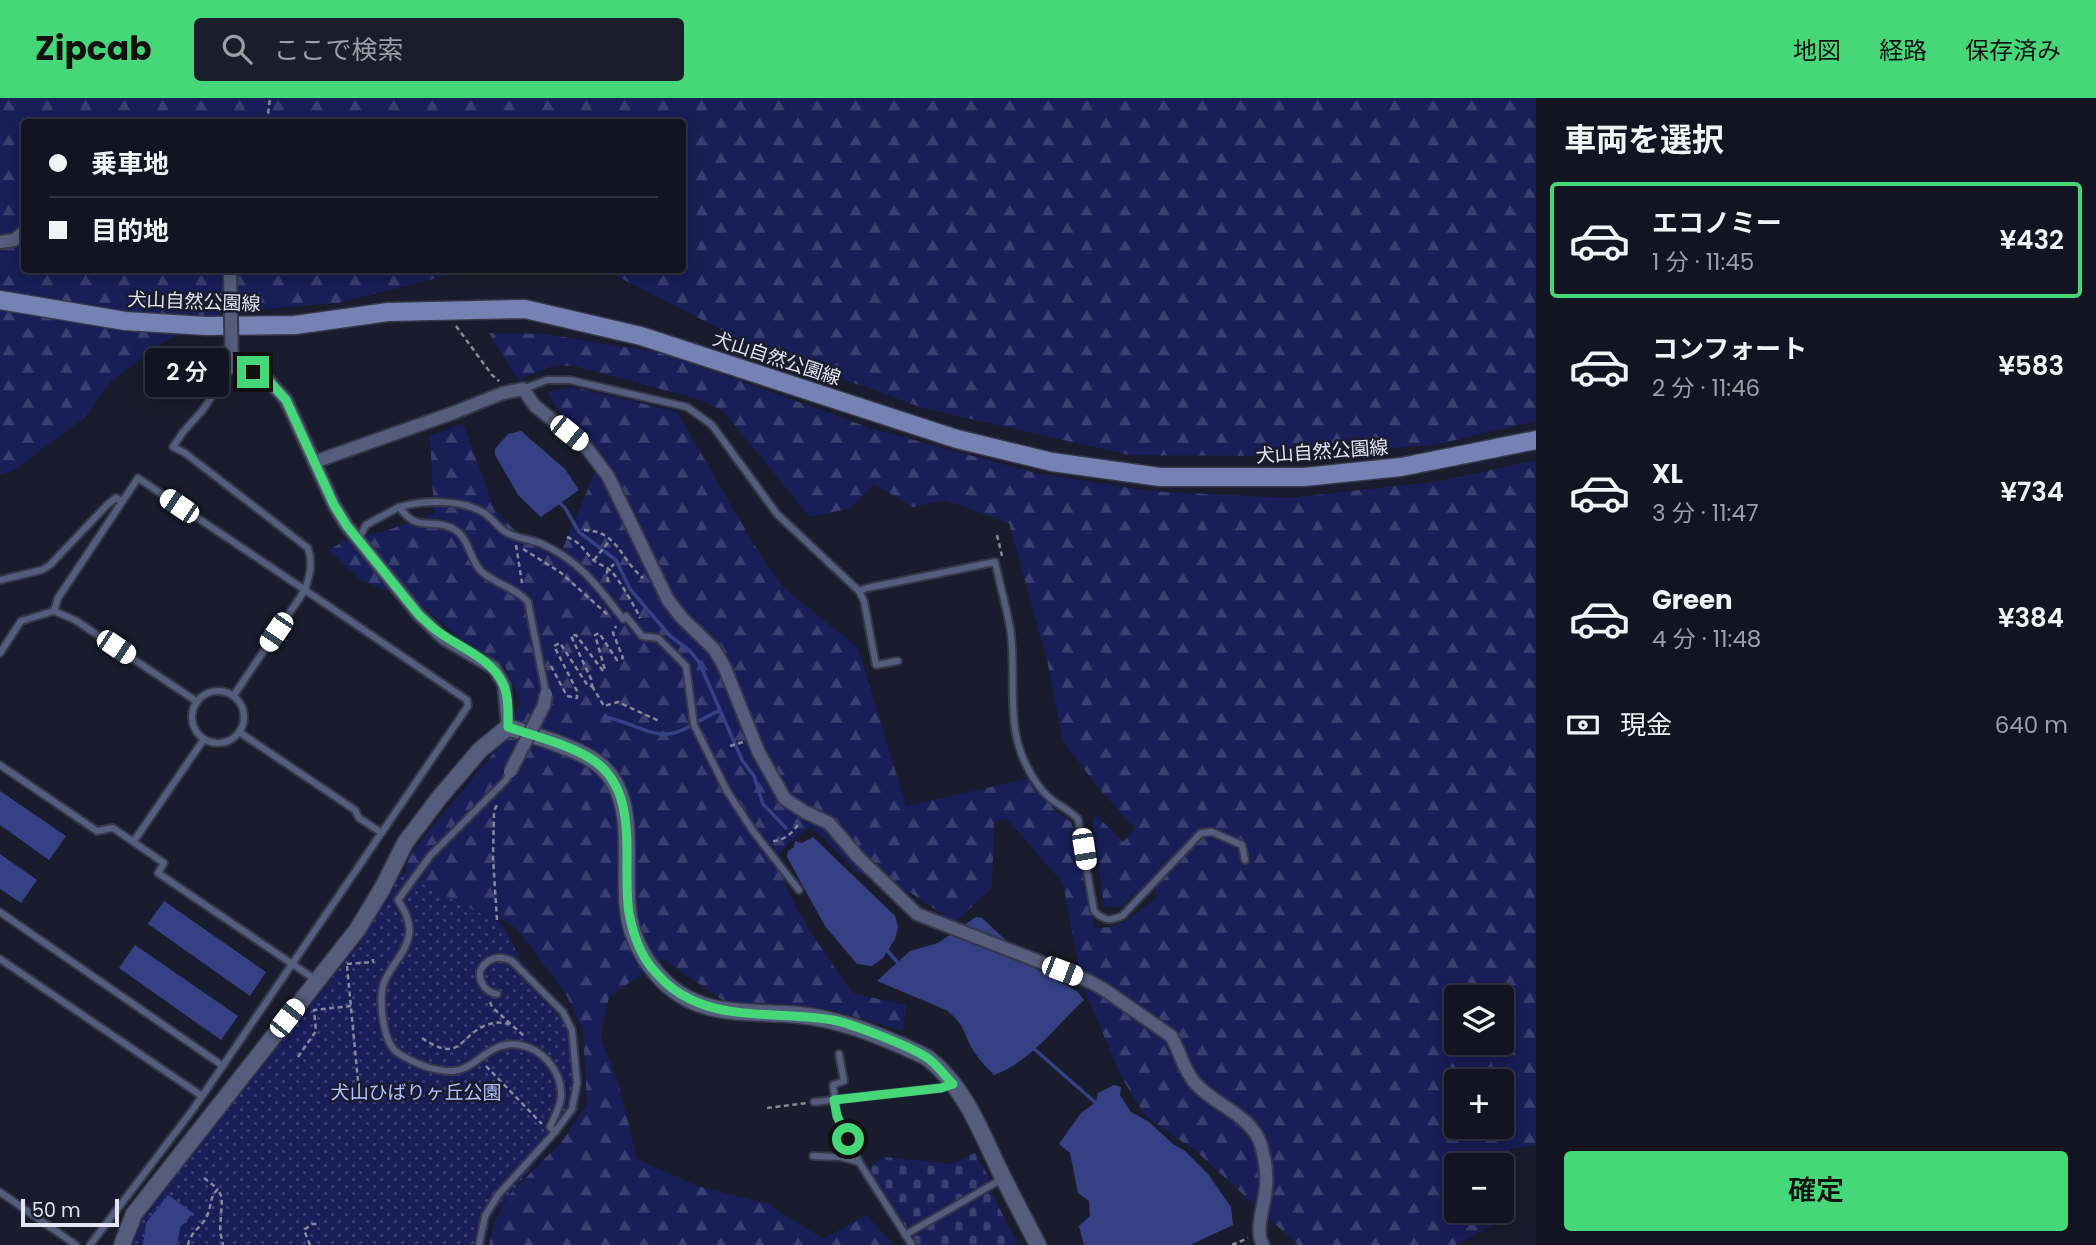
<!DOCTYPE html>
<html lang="ja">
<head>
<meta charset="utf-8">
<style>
	:root { --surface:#121521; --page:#1b1e2a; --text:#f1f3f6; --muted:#9c9fa5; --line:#31343f; --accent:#46d779 }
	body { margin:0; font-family:Poppins,"Noto Sans JP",sans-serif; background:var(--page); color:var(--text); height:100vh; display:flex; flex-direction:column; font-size:26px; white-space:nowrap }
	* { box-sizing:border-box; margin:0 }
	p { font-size:23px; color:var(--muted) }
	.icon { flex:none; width:38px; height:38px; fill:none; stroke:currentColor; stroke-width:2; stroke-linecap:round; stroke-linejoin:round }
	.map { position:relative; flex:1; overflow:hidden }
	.details { display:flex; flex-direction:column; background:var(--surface); width:560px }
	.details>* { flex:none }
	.guide { position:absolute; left:21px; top:21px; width:665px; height:154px; border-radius:7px; box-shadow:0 4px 18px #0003,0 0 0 2px var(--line); display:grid; align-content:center; height:154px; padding:0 28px; background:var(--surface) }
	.controls { position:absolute; left:1444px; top:887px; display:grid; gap:14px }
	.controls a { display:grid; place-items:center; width:70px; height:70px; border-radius:7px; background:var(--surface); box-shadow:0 4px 18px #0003,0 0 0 2px var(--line); font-size:35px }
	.scale { position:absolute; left:21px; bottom:18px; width:98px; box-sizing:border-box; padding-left:7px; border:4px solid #e3e6f2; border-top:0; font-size:19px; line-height:24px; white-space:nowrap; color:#e3e6f2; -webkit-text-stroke:5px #181c2c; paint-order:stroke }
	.end { position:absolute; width:32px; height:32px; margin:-16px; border:9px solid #46d779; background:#111; box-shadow:0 0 0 4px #111 }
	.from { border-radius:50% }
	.bubble { position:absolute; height:49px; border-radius:7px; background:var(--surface); box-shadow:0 4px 18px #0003,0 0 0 2px var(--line); font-size:23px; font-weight:600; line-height:49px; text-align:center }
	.car { position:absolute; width:21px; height:42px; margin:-21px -10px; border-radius:9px; box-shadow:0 0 5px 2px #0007; background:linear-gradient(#fff 24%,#345 0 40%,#fff 0 76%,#345 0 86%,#fff 0) }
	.guide b { display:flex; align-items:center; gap:24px; height:66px; font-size:26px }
	.guide b+b { border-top:2px solid var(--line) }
	.guide i { width:18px; height:18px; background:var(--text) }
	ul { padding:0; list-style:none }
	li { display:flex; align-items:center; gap:21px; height:116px; margin:0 14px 10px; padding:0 14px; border:4px solid transparent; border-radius:7px }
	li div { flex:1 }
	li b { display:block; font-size:26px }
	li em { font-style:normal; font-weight:600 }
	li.on { border-color:var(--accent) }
	li>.icon { width:63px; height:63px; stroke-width:1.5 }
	h2 { padding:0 28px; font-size:32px; line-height:84px }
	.pay { display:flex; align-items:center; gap:18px; height:77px; padding:0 28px; font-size:26px }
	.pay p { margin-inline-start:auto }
	.cta { display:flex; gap:14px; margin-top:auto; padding:14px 28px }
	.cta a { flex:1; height:80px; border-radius:7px; background:var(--accent); color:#111; font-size:28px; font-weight:600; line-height:80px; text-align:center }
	header { display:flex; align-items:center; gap:42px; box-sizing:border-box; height:98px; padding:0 35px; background:var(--accent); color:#111 }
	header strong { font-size:33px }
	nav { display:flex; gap:38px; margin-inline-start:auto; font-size:24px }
	.search { width:490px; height:63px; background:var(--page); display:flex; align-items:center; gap:18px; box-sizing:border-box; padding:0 24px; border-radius:7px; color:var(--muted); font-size:26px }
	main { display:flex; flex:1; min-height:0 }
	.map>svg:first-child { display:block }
</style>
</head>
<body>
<header>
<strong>Zipcab</strong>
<div class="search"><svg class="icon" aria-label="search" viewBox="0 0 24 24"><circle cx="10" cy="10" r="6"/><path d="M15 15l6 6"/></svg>ここで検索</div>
<nav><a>地図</a><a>経路</a><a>保存済み</a></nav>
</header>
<main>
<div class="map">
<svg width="1536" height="1147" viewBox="0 0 1536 1147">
	<defs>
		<pattern id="forest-firs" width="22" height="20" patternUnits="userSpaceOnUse" patternTransform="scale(1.75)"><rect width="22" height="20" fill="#181e58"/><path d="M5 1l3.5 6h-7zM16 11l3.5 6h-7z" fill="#393f70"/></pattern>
		<pattern id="cemetery-stones" width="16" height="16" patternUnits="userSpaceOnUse" patternTransform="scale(1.75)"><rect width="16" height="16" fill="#181e58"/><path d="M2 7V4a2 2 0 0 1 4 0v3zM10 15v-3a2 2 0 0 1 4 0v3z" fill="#393f70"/></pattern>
		<pattern id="park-dots" width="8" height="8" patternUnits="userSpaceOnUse" patternTransform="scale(1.75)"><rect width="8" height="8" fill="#181e58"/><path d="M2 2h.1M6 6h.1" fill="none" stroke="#393f70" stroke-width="1.8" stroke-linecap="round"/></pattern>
	</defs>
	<rect width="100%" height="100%" fill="#181c2c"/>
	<g fill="url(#forest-firs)" fill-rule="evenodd">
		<path d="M0,0H1536V323L1434,347L1269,358L1129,357L923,310L759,251L605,172H682V24H24V172H469L338,205L224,214L162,245L112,282L84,320L12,373L0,376Z"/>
		<path d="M489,235L546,236L662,255L873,331L1039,376L1149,393L1288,400L1441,383L1536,362V1047L1510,1051L1501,1067L1456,1068V1113H1489L1492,1128L1455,1147H1298L1196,1053L1146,1019L1122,980L1082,887L1063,785L1007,721L994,723L992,789L955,825L911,795L859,776L811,728L789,745L777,758C785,805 826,855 852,895L906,907L903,933L832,912L727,905L663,861L609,899L600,938L619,987L637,1061L697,1088L768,1106L823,1141L867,1117L893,1147H489L494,1125L509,1097L563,1042L587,1006L583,933L566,896L516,830L503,822L489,823L404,782L409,757L497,651L521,604L505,568L459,540L424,509L361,482L329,452L346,442L388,432L434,416L430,338L463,325L495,413L516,433L559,459L602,358C581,338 561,320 547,294L573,289L677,314L759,455L784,490L858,550L906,708L1031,680L1055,713L1072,725L1095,830C1123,831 1137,815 1158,798L1151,782L1120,809H1104L1093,722L1097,718L1123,744L1135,731L1096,687L1063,643L1047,562L1009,425L945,402L913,409L874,386L851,410L810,419L723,313L698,301L575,268H552L518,282ZM1456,900H1502V945H1456ZM1456,984H1502V1029H1456Z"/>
	</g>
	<path fill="url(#cemetery-stones)" d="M975,1055L990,1082L986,1084L1018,1147H915L870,1073L871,1068L884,1059L952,1066Z"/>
	<path fill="url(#park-dots)" d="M401,775L503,827L520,861L566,913L576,930L583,985L577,1014L491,1119L485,1147H131L144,1117L362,842Z"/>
	<g fill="#364185">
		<path d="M521,333L565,371L579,392L541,419L518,397L495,357V351L508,336Z"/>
		<path d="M0,693L66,738L49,762L0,727Z"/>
		<path d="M813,739L895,818L898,829L895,841L883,860L872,868L857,866L825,828L787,759L788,753L794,749L795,743L802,745Z"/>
		<path d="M0,756L37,782L21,805L0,791Z"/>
		<path d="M164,803L266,874L250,898L148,826Z"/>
		<path d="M976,819L982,820L1038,872L1078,894L1084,902C1057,927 1029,965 994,977C987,970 980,963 975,955C962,935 967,928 946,912L877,883L910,853L938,845Z"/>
		<path d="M135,847L238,918L221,942L119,870Z"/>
		<path d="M1114,987L1121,989L1120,997L1131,1014L1149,1024L1173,1046L1185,1053L1208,1076L1231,1109L1233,1127L1190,1147H1084L1079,1128L1090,1118L1089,1103L1078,1095L1070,1055L1059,1046L1081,1015L1096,1004L1098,995Z"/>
		<path d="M168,1097L193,1115L180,1130L177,1147H143L146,1125Z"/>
	</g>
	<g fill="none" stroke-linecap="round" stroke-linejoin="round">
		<g stroke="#364185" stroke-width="3.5">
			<path d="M560,405L565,410L579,434L616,462L630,491L670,538L689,552L699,564L742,662L754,678L763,706L786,730"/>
			<path d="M605,619C627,622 652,641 674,635C691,630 703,619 719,613"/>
			<path d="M885,850L901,868"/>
			<path d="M1032,949L1097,1006"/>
		</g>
		<defs>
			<g id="service">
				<path d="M523,291L547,282H570L687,309L712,327L777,416L859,493L864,503L876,567L898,563"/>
				<path d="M359,440L366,427L399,409"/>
				<path d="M0,482L42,472L50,467L108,406L116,400L122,403"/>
				<path d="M859,493L867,490L995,464C1000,488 1008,513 1011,537C1017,593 1002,637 1038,687C1051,706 1066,708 1078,721L1094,813C1104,823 1110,823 1122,818L1201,735L1212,734L1242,747L1245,762"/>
				<path d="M54,513L58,500L138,380L305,492L234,597"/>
				<path d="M0,555L21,523L54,513L75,522L196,603"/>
				<circle cx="218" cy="619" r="26"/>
				<path d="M546,596L528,504C516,490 496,486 482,474C469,462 470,439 452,430C430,419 419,436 399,409C424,402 462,401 484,415C492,420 497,428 504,433C514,440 529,441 540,445C579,462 598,488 623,521L626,518L642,538L658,540L686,568L694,627L727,693L753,733L799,792"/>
				<path d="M239,634L355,712L359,720L382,735"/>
				<path d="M0,667L97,733L113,730L164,765L158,775L316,882"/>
				<path d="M510,674L506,682L430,758L398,802C405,813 411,824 409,837C406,855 390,868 384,885C378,900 383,946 398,955C414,965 435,974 454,973C472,971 483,954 501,948C532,939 563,968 561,999C560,1010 554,1019 550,1029L555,1034"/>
				<path d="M134,743L204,641"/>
				<path d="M0,814L223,968"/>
				<path d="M0,861L202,998"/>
				<path d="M839,956L844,983L833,987L837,1018L859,1064"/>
				<path d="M814,1004L941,990L951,986"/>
				<path d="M813,1058L841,1059L859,1064L912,1147"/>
				<path d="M0,1094L76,1147"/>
				<path d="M905,1137L1002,1081"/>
				<path d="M90,1147L194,1010L468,608L467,602L305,492C310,476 313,466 308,450L185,355L173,349L183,334L202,313L232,269"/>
				<path d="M479,1147L485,1118L498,1097L555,1034L572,1011L577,985L572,932L563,914L512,863C500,857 487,859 480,873C479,884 485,894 497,896"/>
			</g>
			<g id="minor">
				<path d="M0,144L14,142L24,134"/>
				<path d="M232,269L253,273L268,282L286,302L334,407L347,428L419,517L443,540L494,570L504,587L508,629"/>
				<path d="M314,364L453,315L503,295L523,291L535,308L586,349L608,378L668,502L682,520L714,551L724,568L759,655L785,701L805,714L829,725L857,758L917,816L1089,883L1105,892L1171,938C1180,953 1183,971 1195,985C1215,1008 1251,1016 1261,1047C1265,1060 1267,1075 1266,1089C1265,1106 1254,1132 1263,1147"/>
			</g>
			<path id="tertiary" d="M122,1147L134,1116L357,832L382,791L405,745L439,700L480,652L508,629C534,638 563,645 588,659C650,693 614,780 633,835C638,849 647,865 657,876C696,922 747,912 799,917C837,921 871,934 905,949C913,953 922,956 929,961C963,988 979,1029 997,1067C1010,1094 1024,1120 1038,1147"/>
			<path id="secondary" d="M0,202L125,223L206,228L295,227L388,214L525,211L641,238L957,341L1052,364L1160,379H1304L1401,369L1536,342"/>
		</defs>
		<use href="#service" stroke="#343848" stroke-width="10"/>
		<use href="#minor" stroke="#343848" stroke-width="16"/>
		<use href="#tertiary" stroke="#343848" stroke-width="19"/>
		<use href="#secondary" stroke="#343848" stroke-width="21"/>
		<g stroke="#868997" stroke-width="2.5" stroke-dasharray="5 3.5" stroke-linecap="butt">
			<path d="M267,24L270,0"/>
			<path d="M456,228L492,277L499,283"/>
			<path d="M584,432C618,433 620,461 643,480"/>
			<path d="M997,437L1002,458"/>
			<path d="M567,439C580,444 583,451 592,461C597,466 606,468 611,473C617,478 637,512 640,520"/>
			<path d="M516,447L522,485"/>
			<path d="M523,451L560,474L608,517"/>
			<path d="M594,462L611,441"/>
			<path d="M608,484L607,473L614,466"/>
			<path d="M551,568L567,598L577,600V593L554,548L560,545L588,588H592V583L571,538L576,537L603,573L605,572L595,537L599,535L617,562L623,560L613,535L616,528"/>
			<path d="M592,588L604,608L618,604L659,623"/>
			<path d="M730,648L743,644"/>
			<path d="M773,743C782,743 792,736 797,728L796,723"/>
			<path d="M497,822L493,760L494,713L497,707"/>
			<path d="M347,866L373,864V861"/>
			<path d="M347,868L360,1004"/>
			<path d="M490,904L492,909L524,938"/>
			<path d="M422,940C465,969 458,932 494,925C498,924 505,925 510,926"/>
			<path d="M298,959L316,933L314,912L351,908"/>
			<path d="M486,968L542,1026"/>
			<path d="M767,1010L807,1005"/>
			<path d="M204,1080L218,1091"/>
			<path d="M188,1147C190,1134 202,1129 207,1118C212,1108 209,1099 218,1091L222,1100L220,1133L223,1147"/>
			<path d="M310,1147L304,1132L312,1126H320"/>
			<path d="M1232,1147L1248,1140"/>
		</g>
		<use href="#service" stroke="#555d7d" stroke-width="6"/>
		<use href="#minor" stroke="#555d7d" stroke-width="12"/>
		<use href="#tertiary" stroke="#555d7d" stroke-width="16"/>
		<use href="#secondary" stroke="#7682b4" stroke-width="18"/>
		<defs>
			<g id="minor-bridge">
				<path d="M230,177L232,269"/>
				<path d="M510,674L544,607L546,596"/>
			</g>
		</defs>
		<use href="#minor-bridge" stroke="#343848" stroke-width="16" stroke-linecap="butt"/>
		<use href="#minor-bridge" stroke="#555d7d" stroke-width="12"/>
	</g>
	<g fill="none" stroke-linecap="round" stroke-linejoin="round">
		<path stroke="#46d779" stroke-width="9" d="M253,274L268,282L286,302L334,407L347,428L419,517L431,528C453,548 491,558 503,586C509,598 508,615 508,629C534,638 564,645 588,659C643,690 621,764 629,815C633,837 642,861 658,877C704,928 772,911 833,922C853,926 909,948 926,959C936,965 944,977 953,986L941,990L834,1002L837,1018L848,1041"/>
	</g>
	<g text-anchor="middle" stroke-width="5" stroke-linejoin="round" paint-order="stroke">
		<g font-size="19" fill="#e3e6f2" stroke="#181c2c">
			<text transform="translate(194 203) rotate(2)" y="7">犬山自然公園線</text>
			<text transform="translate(777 260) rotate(18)" y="7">犬山自然公園線</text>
			<text transform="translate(1322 353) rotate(-4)" y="7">犬山自然公園線</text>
		</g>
		<g font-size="19" fill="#b3c2fe" stroke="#181c2c">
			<text x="416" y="1001">犬山ひばりヶ丘公園</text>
		</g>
	</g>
</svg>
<div class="controls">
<a><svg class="icon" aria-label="layers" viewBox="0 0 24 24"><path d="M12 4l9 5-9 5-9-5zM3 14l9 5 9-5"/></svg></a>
<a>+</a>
<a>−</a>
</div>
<div class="scale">50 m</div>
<i class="end from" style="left:848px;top:1041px"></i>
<i class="end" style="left:253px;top:274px"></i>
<div class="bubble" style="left:145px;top:250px;width:84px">2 分</div>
<i class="car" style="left:569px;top:335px;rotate:129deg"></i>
<i class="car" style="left:179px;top:408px;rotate:304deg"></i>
<i class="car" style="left:276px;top:534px;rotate:214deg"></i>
<i class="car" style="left:116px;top:549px;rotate:124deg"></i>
<i class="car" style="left:1084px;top:751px;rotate:171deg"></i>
<i class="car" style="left:1062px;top:873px;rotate:111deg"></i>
<i class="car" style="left:287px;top:920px;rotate:38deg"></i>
<div class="guide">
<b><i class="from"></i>乗車地</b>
<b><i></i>目的地</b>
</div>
</div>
<section class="details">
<h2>車両を選択</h2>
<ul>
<li class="on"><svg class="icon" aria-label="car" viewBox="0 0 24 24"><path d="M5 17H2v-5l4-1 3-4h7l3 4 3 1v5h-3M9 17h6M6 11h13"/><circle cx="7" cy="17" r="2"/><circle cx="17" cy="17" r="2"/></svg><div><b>エコノミー</b><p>1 分 · 11:45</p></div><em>¥432</em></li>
<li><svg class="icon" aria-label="car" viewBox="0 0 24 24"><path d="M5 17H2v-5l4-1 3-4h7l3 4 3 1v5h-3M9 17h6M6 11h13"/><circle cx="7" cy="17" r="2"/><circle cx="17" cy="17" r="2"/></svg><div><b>コンフォート</b><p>2 分 · 11:46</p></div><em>¥583</em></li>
<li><svg class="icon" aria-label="car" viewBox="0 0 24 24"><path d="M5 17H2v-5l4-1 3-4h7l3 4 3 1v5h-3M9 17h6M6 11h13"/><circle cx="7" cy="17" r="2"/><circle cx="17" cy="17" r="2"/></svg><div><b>XL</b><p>3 分 · 11:47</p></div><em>¥734</em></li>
<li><svg class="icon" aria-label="car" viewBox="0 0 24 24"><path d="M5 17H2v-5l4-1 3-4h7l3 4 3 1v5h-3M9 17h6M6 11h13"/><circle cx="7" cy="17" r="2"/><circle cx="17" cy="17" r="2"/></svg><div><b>Green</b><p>4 分 · 11:48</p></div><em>¥384</em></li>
</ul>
<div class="pay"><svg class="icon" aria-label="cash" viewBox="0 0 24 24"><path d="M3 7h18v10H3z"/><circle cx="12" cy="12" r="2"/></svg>現金<p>640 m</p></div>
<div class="cta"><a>確定</a></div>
</section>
</main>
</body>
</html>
